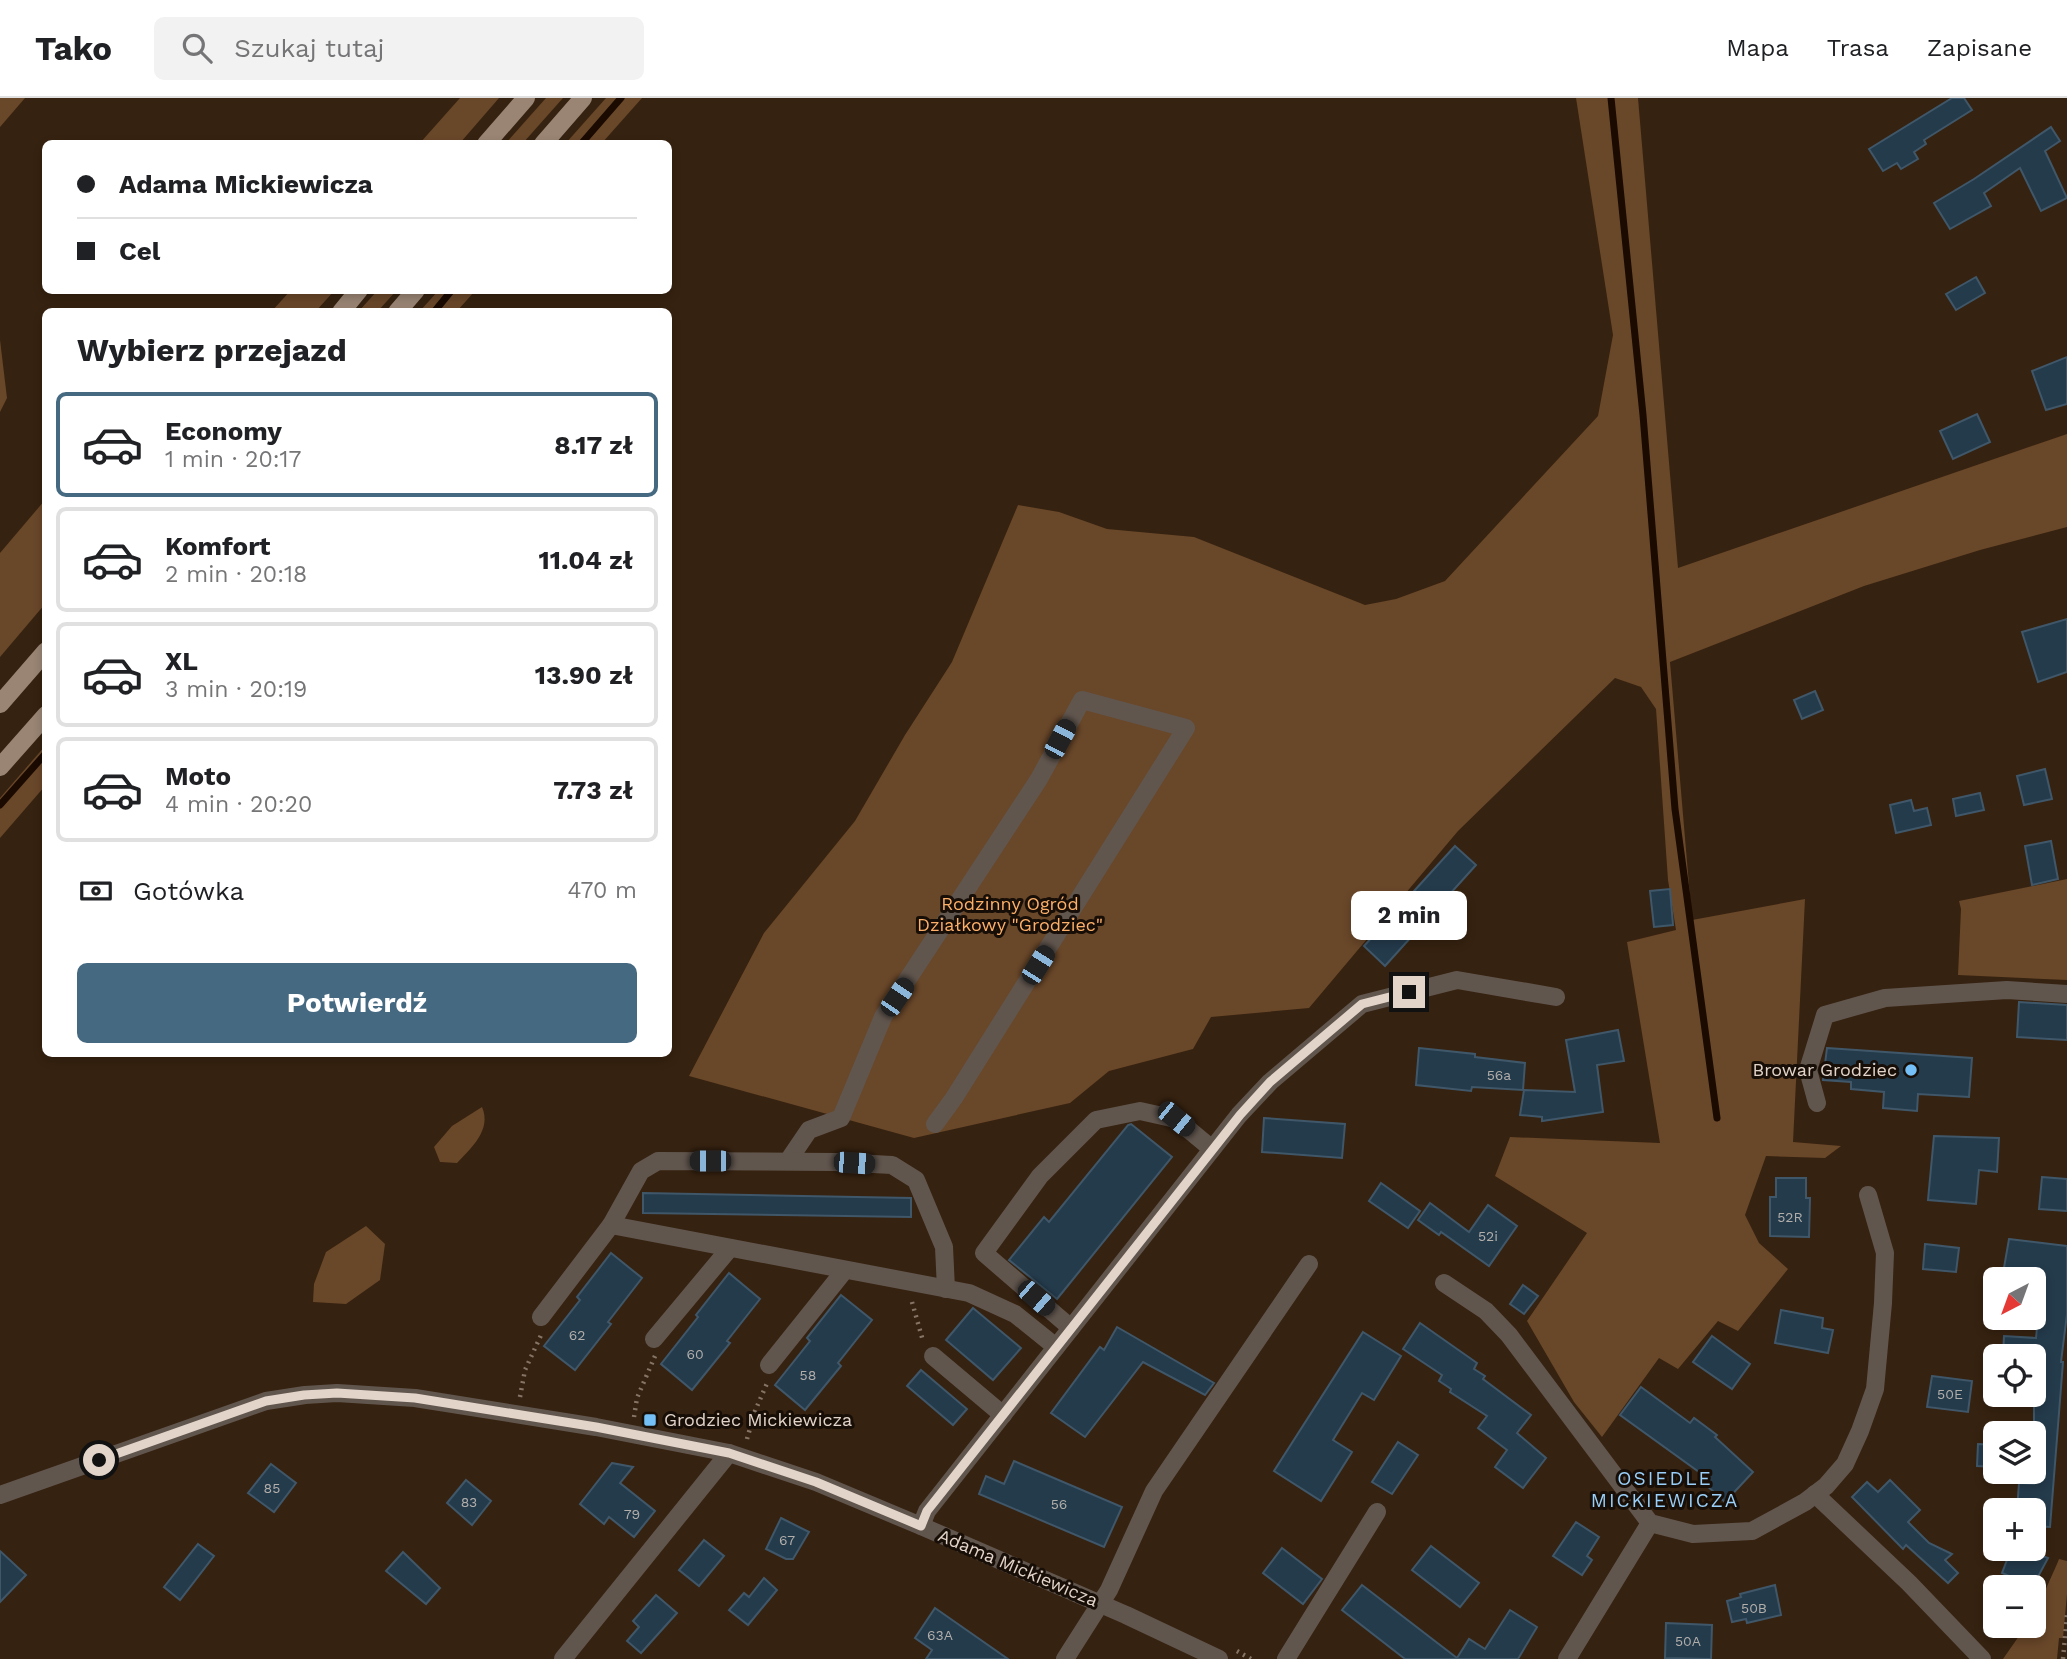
<!DOCTYPE html>
<html lang="pl">
<head>
<meta charset="utf-8">
<style>
	:root { --surface:#fff; --page:#f2f2f2; --text:#202124; --muted:#757577; --line:#e0e0e0; --accent:#466982 }
	body { margin:0; font-family:"Work Sans",sans-serif; background:var(--page); color:var(--text); height:100vh; display:flex; flex-direction:column; font-size:26px; white-space:nowrap }
	* { box-sizing:border-box; margin:0 }
	p { font-size:23px; color:var(--muted) }
	.icon { flex:none; width:38px; height:38px; fill:none; stroke:currentColor; stroke-width:2; stroke-linecap:round; stroke-linejoin:round }
	.map { position:relative; flex:1; overflow:hidden }
	.panel { position:absolute; left:42px; top:210px; width:630px; height:749px; display:flex; flex-direction:column; background:var(--surface); border-radius:10px; box-shadow:0 4px 10px #0003 }
	.panel>* { flex:none }
	.hud { position:absolute; left:42px; top:42px; width:630px; height:154px; border-radius:10px; box-shadow:0 4px 10px #0003; display:grid; align-content:center; height:154px; padding:0 35px; background:var(--surface) }
	.needle { width:46px; rotate:221deg }
	.controls { position:absolute; left:1983px; top:1169px; display:grid; gap:14px }
	.controls a { display:grid; place-items:center; width:63px; height:63px; border-radius:10px; background:var(--surface); box-shadow:0 4px 10px #0003; font-size:35px }
	.end { position:absolute; width:32px; height:32px; margin:-16px; border:9px solid #e2d4c9; background:#111; box-shadow:0 0 0 4px #111 }
	.from { border-radius:50% }
	.bubble { position:absolute; height:49px; border-radius:10px; background:var(--surface); box-shadow:0 4px 10px #0003; font-size:23px; font-weight:700; line-height:49px; text-align:center }
	.car { position:absolute; width:21px; height:42px; margin:-21px -10px; border-radius:9px; box-shadow:0 0 5px 2px #0007; background:linear-gradient(#222 24%,#8ab4d8 0 40%,#222 0 76%,#8ab4d8 0 86%,#222 0) }
	.hud b { display:flex; align-items:center; gap:24px; height:66px; font-size:26px }
	.hud b+b { border-top:2px solid var(--line) }
	.hud i { width:18px; height:18px; background:var(--text) }
	ul { padding:0; list-style:none }
	li { display:flex; align-items:center; gap:21px; height:105px; margin:0 14px 10px; padding:0 21px; border:4px solid var(--line); border-radius:10px }
	li div { flex:1 }
	li b { display:block; font-size:26px }
	li em { font-style:normal; font-weight:700 }
	li.on { border-color:var(--accent) }
	li>.icon { width:63px; height:63px; stroke-width:1.5 }
	h2 { padding:0 35px; font-size:32px; line-height:84px }
	.pay { display:flex; align-items:center; gap:18px; height:77px; padding:0 35px; font-size:26px }
	.pay p { margin-inline-start:auto }
	.cta { display:flex; gap:14px; margin-top:auto; padding:14px 35px }
	.cta a { flex:1; height:80px; border-radius:10px; background:var(--accent); color:#fff; font-size:28px; font-weight:700; line-height:80px; text-align:center }
	header { display:flex; align-items:center; gap:42px; box-sizing:border-box; height:98px; padding:0 35px; background:var(--surface); border-bottom:2px solid var(--line) }
	header strong { font-size:33px }
	nav { display:flex; gap:38px; margin-inline-start:auto; font-size:24px }
	.search { width:490px; height:63px; background:var(--page); display:flex; align-items:center; gap:18px; box-sizing:border-box; padding:0 24px; border-radius:10px; color:var(--muted); font-size:26px }
	.map>svg:first-child { display:block }
</style>
</head>
<body>
<header>
<strong>Tako</strong>
<div class="search"><svg class="icon" aria-label="search" viewBox="0 0 24 24"><circle cx="10" cy="10" r="6"/><path d="M15 15l6 6"/></svg>Szukaj tutaj</div>
<nav><a>Mapa</a><a>Trasa</a><a>Zapisane</a></nav>
</header>
<div class="map">
<svg width="2067" height="1561" viewBox="0 0 2067 1561">
	<rect width="100%" height="100%" fill="#362210"/>
	<g fill="#694729">
		<path d="M0,0H25L0,29Z"/>
		<path d="M460,0H499L460,45H420Z"/>
		<path d="M546,0H563L523,45H506Z"/>
		<path d="M606,0H642L602,45H566Z"/>
		<path d="M1576,0H1638L1678,470L2067,336V429L1980,452L1864,488L1670,564L1692,822L1805,801L1793,1044L1841,1048L1825,1060L1766,1058L1745,1117L1759,1145L1788,1171L1738,1233L1718,1223L1678,1271L1659,1260L1602,1339L1574,1304L1527,1223L1587,1135L1495,1078L1510,1039L1660,1045L1627,844L1676,832L1668,782L1656,611L1641,589L1615,580L1458,733L1309,910L1211,919L1193,951L1109,973L1070,1005L914,1040L689,978L764,835L855,723L905,637L952,564L1018,407L1059,414L1107,431L1194,439L1365,507L1396,501L1445,483L1598,318L1613,237Z"/>
		<path d="M291,192H334V193L316,213H272Z"/>
		<path d="M377,193H396L378,213H359Z"/>
		<path d="M438,193V192L475,193L457,213H420Z"/>
		<path d="M0,242L7,300L0,314Z"/>
		<path d="M45,402V506L0,559V455Z"/>
		<path d="M45,648V688L0,740V700Z"/>
		<path d="M2067,781V882L1958,877L1961,811L1959,803Z"/>
		<path d="M482,1009C492,1032 471,1050 457,1065L440,1064L434,1049L452,1028Z"/>
		<path d="M366,1128L385,1146L380,1182L346,1206L313,1204L314,1186L326,1154Z"/>
		<path d="M2059,1461L2067,1463V1496L2063,1540H2059L2057,1561H2003L2026,1528H2034C2034,1513 2053,1477 2059,1461Z"/>
	</g>
	<g fill="none" stroke-linecap="round" stroke-linejoin="round">
		<g stroke="#1a0a00" stroke-width="7">
			<path d="M1611,0L1643,317L1675,711L1717,1020"/>
			<path d="M581,46L621,0"/>
			<path d="M434,214L452,192"/>
			<path d="M0,707L46,655"/>
		</g>
	</g>
	<g fill="#243b4c" stroke="#3f5769" stroke-width="2">
		<path d="M1952,0H1964L1972,12L1924,42L1926,46L1914,54L1918,61L1901,71L1897,65L1883,73L1869,51Z"/>
		<path d="M2051,29L2060,43L2045,53L2067,100L2041,113L2020,70L1984,95L1991,108L1950,131L1934,105L1974,81Z"/>
		<path d="M1976,179L1985,195L1956,212L1946,196Z"/>
		<path d="M2067,259V306L2046,312L2032,273Z"/>
		<path d="M1977,316L1990,344L1953,361L1940,333Z"/>
		<path d="M2067,521V574L2038,584L2022,534Z"/>
		<path d="M1815,593L1823,612L1802,621L1794,602Z"/>
		<path d="M2045,671L2052,701L2024,707L2017,678Z"/>
		<path d="M1980,695L1984,712L1956,718L1953,701Z"/>
		<path d="M1911,702L1914,713L1927,710L1931,727L1896,735L1890,707Z"/>
		<path d="M2051,743L2058,781L2032,787L2025,748Z"/>
		<path d="M1455,748L1476,767L1385,868L1364,848Z"/>
		<path d="M1670,791L1673,827L1654,829L1650,793Z"/>
		<path d="M2019,904L2067,907V942L2017,939Z"/>
		<path d="M1618,932L1624,963L1597,967L1603,1014L1542,1023V1019L1520,1017L1524,992L1575,994L1566,942Z"/>
		<path d="M1419,950L1475,956V959L1525,965L1523,992L1472,989L1471,993L1416,987Z"/>
		<path d="M1827,950L1972,960L1969,999L1918,996L1917,1013L1883,1010L1884,994L1851,991V984L1823,982Z"/>
		<path d="M1264,1020L1345,1026L1342,1060L1262,1054Z"/>
		<path d="M1131,1026L1172,1059L1057,1201L1009,1162L1044,1119L1049,1124L1128,1027Z"/>
		<path d="M1934,1038L1999,1040L1997,1074L1979,1072L1976,1106L1928,1102Z"/>
		<path d="M2042,1079L2067,1081V1113L2039,1111Z"/>
		<path d="M1776,1080H1806V1100H1810L1809,1139L1770,1138V1099H1776Z"/>
		<path d="M1381,1085L1420,1113L1408,1130L1369,1103Z"/>
		<path d="M643,1095L911,1100V1119L643,1115Z"/>
		<path d="M1430,1105L1469,1134L1488,1107L1517,1128L1489,1168L1441,1134L1439,1137L1418,1122Z"/>
		<path d="M2009,1141L2067,1148V1216L2061,1264H2063L2050,1429L2034,1428V1412H2017L2019,1385L2034,1386V1258H2003L2004,1238L2036,1240L2042,1181H2002Z"/>
		<path d="M1925,1146L1959,1150L1956,1174L1923,1171Z"/>
		<path d="M611,1155L642,1180L608,1224L611,1226L575,1272L544,1248L580,1202L577,1199Z"/>
		<path d="M729,1175L760,1201L727,1243L730,1245L692,1292L661,1266L698,1219L696,1217Z"/>
		<path d="M1523,1187L1538,1198L1524,1216L1510,1206Z"/>
		<path d="M841,1197L872,1222L838,1265L841,1268L805,1312L775,1287L810,1243L807,1240Z"/>
		<path d="M973,1210L1021,1250L993,1282L946,1242Z"/>
		<path d="M1781,1212L1823,1220L1822,1230L1833,1232L1828,1255L1775,1245Z"/>
		<path d="M1420,1225L1477,1265L1474,1271L1485,1278L1483,1281L1531,1317L1517,1335L1546,1360L1523,1390L1495,1369L1507,1352L1478,1330L1487,1318L1450,1294L1451,1291L1439,1283L1442,1277L1403,1251Z"/>
		<path d="M1117,1229L1214,1285L1205,1297L1143,1264L1085,1339L1051,1315L1100,1249L1104,1252Z"/>
		<path d="M1363,1234L1401,1258L1374,1302L1362,1295L1333,1342L1352,1354L1321,1403L1274,1373Z"/>
		<path d="M1712,1238L1750,1266L1732,1291L1693,1264Z"/>
		<path d="M921,1272L967,1311L953,1327L907,1288Z"/>
		<path d="M1932,1278L1972,1283L1968,1314L1927,1309Z"/>
		<path d="M1641,1289L1690,1325L1694,1320L1717,1337L1715,1339L1753,1374L1725,1404L1706,1387L1710,1382L1620,1317Z"/>
		<path d="M1398,1344L1418,1357L1392,1396L1372,1384Z"/>
		<path d="M1978,1346L1995,1347V1369L1977,1368Z"/>
		<path d="M1014,1363L1122,1409L1104,1449L979,1396L986,1378L1004,1386Z"/>
		<path d="M612,1365L633,1369L620,1385L655,1413L634,1439L609,1419L604,1426L580,1406Z"/>
		<path d="M271,1366L296,1385L274,1414L248,1395Z"/>
		<path d="M466,1382L491,1403L472,1427L447,1405Z"/>
		<path d="M1890,1382L1920,1412L1908,1424L1929,1445L1952,1456L1945,1462L1958,1475L1948,1485L1906,1447L1903,1451L1852,1399L1867,1384L1878,1394Z"/>
		<path d="M781,1420L809,1434L793,1461H786L766,1451Z"/>
		<path d="M1576,1424L1599,1439L1587,1458L1592,1462L1582,1477L1553,1458Z"/>
		<path d="M704,1442L724,1458L699,1488L679,1472Z"/>
		<path d="M198,1446L214,1458L180,1502L164,1489Z"/>
		<path d="M1431,1448L1479,1485L1460,1509L1412,1472Z"/>
		<path d="M1282,1450L1322,1481L1303,1506L1263,1475Z"/>
		<path d="M2019,1451H2024L2048,1460L2033,1488L2002,1475L2009,1457L2015,1460Z"/>
		<path d="M0,1453L26,1477L0,1504Z"/>
		<path d="M403,1454L440,1490L426,1506L386,1473Z"/>
		<path d="M764,1480L777,1492L748,1527L729,1512L744,1495L749,1499Z"/>
		<path d="M1362,1487L1457,1560L1469,1541L1485,1551L1510,1512L1537,1529L1518,1561H1405L1342,1512Z"/>
		<path d="M1775,1487L1781,1517L1747,1525L1746,1521L1732,1524L1727,1503L1741,1499L1740,1496Z"/>
		<path d="M656,1497L677,1515L641,1555L627,1543L639,1529L633,1523Z"/>
		<path d="M935,1510L978,1540L1008,1561H926L932,1552L915,1540Z"/>
		<path d="M1666,1525L1712,1527L1711,1561L1665,1560Z"/>
	</g>
	<g fill="none" stroke-linecap="round" stroke-linejoin="round">
		<g stroke="#867566" stroke-width="4.5" stroke-dasharray="2 5" stroke-linecap="butt">
			<path d="M912,1204L923,1243"/>
			<path d="M520,1299L525,1272L542,1235"/>
			<path d="M634,1319L637,1300L655,1258"/>
			<path d="M747,1341L755,1313L768,1283"/>
			<path d="M1237,1553L1251,1561"/>
			<path d="M2063,1561L2067,1517"/>
		</g>
		<g stroke="#61564e" stroke-width="18">
			<path d="M1817,1005L1808,972L1825,917L1885,900L2007,892L2067,896"/>
			<path d="M788,1063L809,1032L841,1020L883,919L1039,681L1082,602L1186,630L954,1000L935,1026"/>
			<path d="M611,1127L969,1195L1015,1216L1056,1249"/>
			<path d="M1444,1185L1486,1213L1509,1237L1650,1425L1693,1436L1752,1433L1805,1404L1826,1388L1845,1366L1860,1333L1875,1291L1883,1205L1885,1155L1868,1097"/>
			<path d="M541,1219L611,1127L641,1073L658,1063L835,1064L892,1067L916,1082L944,1149L946,1191"/>
			<path d="M1071,1230L984,1155L1040,1078L1096,1022L1140,1013L1176,1021L1212,1051"/>
			<path d="M654,1241L730,1150"/>
			<path d="M933,1258L1003,1317"/>
			<path d="M769,1267L845,1172"/>
			<path d="M1815,1396L1909,1485L1982,1561"/>
			<path d="M0,1397L266,1303L305,1297L337,1295L415,1300L596,1329L729,1355L816,1384L921,1428L1126,1517L1219,1561"/>
			<path d="M921,1428L927,1413L1239,1017L1270,984L1362,906L1457,882L1556,899"/>
			<path d="M563,1561L729,1355"/>
			<path d="M1065,1561L1109,1492L1154,1393L1309,1166"/>
			<path d="M1286,1561L1377,1414"/>
			<path d="M1567,1561L1650,1425"/>
		</g>
		<g stroke="#9a8574" stroke-width="18">
			<path d="M486,46L526,0"/>
			<path d="M543,46L583,0"/>
			<path d="M341,214L359,192"/>
			<path d="M397,214L416,192"/>
			<path d="M0,606L46,553"/>
			<path d="M0,669L46,617"/>
		</g>
	</g>
	<g fill="none" stroke-linecap="round" stroke-linejoin="round">
		<path stroke="#e2d4c9" stroke-width="9" d="M99,1362L266,1303L304,1297L337,1295L415,1300L596,1329L729,1355L816,1384L921,1428L927,1413L1240,1017L1270,984L1362,906L1409,894"/>
	</g>
	<g fill="#74c0f6" stroke="#170e07" stroke-width="2.5">
		<circle cx="1911" cy="972" r="7"/>
		<rect x="643" y="1315" width="14" height="14" rx="3.5"/>
	</g>
	<g text-anchor="middle" stroke-width="6" stroke-linejoin="round" paint-order="stroke">
		<g font-size="14" fill="#b2aeaa">
			<text x="1499" y="982">56a</text>
			<text x="1790" y="1124">52R</text>
			<text x="1488" y="1143">52i</text>
			<text x="577" y="1242">62</text>
			<text x="695" y="1261">60</text>
			<text x="808" y="1282">58</text>
			<text x="1950" y="1301">50E</text>
			<text x="272" y="1395">85</text>
			<text x="469" y="1409">83</text>
			<text x="1059" y="1411">56</text>
			<text x="632" y="1421">79</text>
			<text x="787" y="1447">67</text>
			<text x="1754" y="1515">50B</text>
			<text x="940" y="1542">63A</text>
			<text x="1688" y="1548">50A</text>
		</g>
		<g font-size="18" fill="#feb069" stroke="#170e07">
			<text x="1010" y="812">Rodzinny Ogród<tspan x="1010" dy="21">Działkowy "Grodziec"</tspan></text>
		</g>
		<g font-size="18" fill="#e2d4c9" stroke="#170e07" text-anchor="end">
			<text x="1897" y="978">Browar Grodziec</text>
			<text x="664" y="1328" text-anchor="start">Grodziec Mickiewicza</text>
		</g>
		<g font-size="18" fill="#e2d4c9" stroke="#170e07">
			<text transform="translate(1018 1470) rotate(23)" y="6">Adama Mickiewicza</text>
		</g>
		<g font-size="19" letter-spacing="2" fill="#99cff8" stroke="#170e07">
			<text x="1665" y="1387">OSIEDLE<tspan x="1665" dy="22">MICKIEWICZA</tspan></text>
		</g>
	</g>
</svg>
<div class="controls">
<a><svg class="needle" viewBox="-14 -14 28 28"><path d="M0-13l5 13h-10z" fill="#e53935"/><path d="M0 13l5-13h-10z" fill="#757577"/></svg></a>
<a><svg class="icon" aria-label="locate" viewBox="0 0 24 24"><circle cx="12" cy="12" r="6"/><path d="M12 2v4M12 18v4M2 12h4M18 12h4"/></svg></a>
<a><svg class="icon" aria-label="layers" viewBox="0 0 24 24"><path d="M12 4l9 5-9 5-9-5zM3 14l9 5 9-5"/></svg></a>
<a>+</a>
<a>−</a>
</div>
<i class="end from" style="left:99px;top:1362px"></i>
<i class="end" style="left:1409px;top:894px"></i>
<div class="bubble" style="left:1351px;top:793px;width:116px">2 min</div>
<i class="car" style="left:1060px;top:641px;rotate:28deg"></i>
<i class="car" style="left:1038px;top:867px;rotate:32deg"></i>
<i class="car" style="left:897px;top:899px;rotate:34deg"></i>
<i class="car" style="left:1176px;top:1021px;rotate:129deg"></i>
<i class="car" style="left:710px;top:1063px;rotate:270deg"></i>
<i class="car" style="left:854px;top:1065px;rotate:94deg"></i>
<i class="car" style="left:1036px;top:1200px;rotate:131deg"></i>
<div class="hud">
<b><i class="from"></i>Adama Mickiewicza</b>
<b><i></i>Cel</b>
</div>
<section class="panel">
<h2>Wybierz przejazd</h2>
<ul>
<li class="on"><svg class="icon" aria-label="car" viewBox="0 0 24 24"><path d="M5 17H2v-5l4-1 3-4h7l3 4 3 1v5h-3M9 17h6M6 11h13"/><circle cx="7" cy="17" r="2"/><circle cx="17" cy="17" r="2"/></svg><div><b>Economy</b><p>1 min · 20:17</p></div><em>8.17 zł</em></li>
<li><svg class="icon" aria-label="car" viewBox="0 0 24 24"><path d="M5 17H2v-5l4-1 3-4h7l3 4 3 1v5h-3M9 17h6M6 11h13"/><circle cx="7" cy="17" r="2"/><circle cx="17" cy="17" r="2"/></svg><div><b>Komfort</b><p>2 min · 20:18</p></div><em>11.04 zł</em></li>
<li><svg class="icon" aria-label="car" viewBox="0 0 24 24"><path d="M5 17H2v-5l4-1 3-4h7l3 4 3 1v5h-3M9 17h6M6 11h13"/><circle cx="7" cy="17" r="2"/><circle cx="17" cy="17" r="2"/></svg><div><b>XL</b><p>3 min · 20:19</p></div><em>13.90 zł</em></li>
<li><svg class="icon" aria-label="car" viewBox="0 0 24 24"><path d="M5 17H2v-5l4-1 3-4h7l3 4 3 1v5h-3M9 17h6M6 11h13"/><circle cx="7" cy="17" r="2"/><circle cx="17" cy="17" r="2"/></svg><div><b>Moto</b><p>4 min · 20:20</p></div><em>7.73 zł</em></li>
</ul>
<div class="pay"><svg class="icon" aria-label="cash" viewBox="0 0 24 24"><path d="M3 7h18v10H3z"/><circle cx="12" cy="12" r="2"/></svg>Gotówka<p>470 m</p></div>
<div class="cta"><a>Potwierdź</a></div>
</section>
</div>
</body>
</html>
